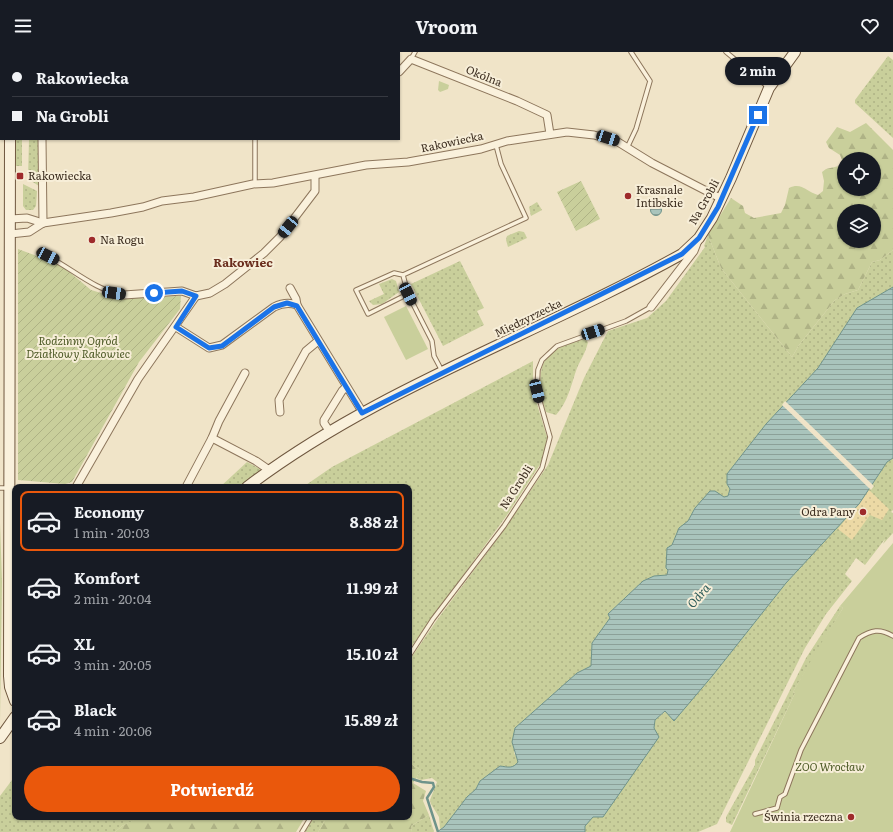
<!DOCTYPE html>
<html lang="pl">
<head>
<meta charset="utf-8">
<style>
	:root { --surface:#171b24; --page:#242831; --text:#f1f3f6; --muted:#9ea1a6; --line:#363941; --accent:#ea580c }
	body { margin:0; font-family:Literata,serif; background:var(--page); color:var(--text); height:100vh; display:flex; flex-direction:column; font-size:15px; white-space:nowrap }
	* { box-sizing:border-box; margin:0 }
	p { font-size:13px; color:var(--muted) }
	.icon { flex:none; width:22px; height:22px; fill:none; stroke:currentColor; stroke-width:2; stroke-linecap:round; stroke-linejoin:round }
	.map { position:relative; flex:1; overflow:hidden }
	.drawer { position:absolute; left:12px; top:432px; width:400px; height:336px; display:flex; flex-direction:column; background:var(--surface); border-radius:8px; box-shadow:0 1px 3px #0004 }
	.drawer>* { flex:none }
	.hud { position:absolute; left:0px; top:0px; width:400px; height:88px; box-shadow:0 1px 3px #0004; display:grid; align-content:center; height:88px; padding:0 12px; background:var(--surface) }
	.controls { position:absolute; left:837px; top:100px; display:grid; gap:8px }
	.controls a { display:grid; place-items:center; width:44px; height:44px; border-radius:50%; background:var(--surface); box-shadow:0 1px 3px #0004; font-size:20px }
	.end { position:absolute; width:18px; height:18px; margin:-9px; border:5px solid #1a73e8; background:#fff; box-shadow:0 0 0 2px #fff }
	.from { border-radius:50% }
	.bubble { position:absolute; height:28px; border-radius:14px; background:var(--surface); box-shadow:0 1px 3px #0004; font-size:13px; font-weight:700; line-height:28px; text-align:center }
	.car { position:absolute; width:12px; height:24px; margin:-12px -6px; border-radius:5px; box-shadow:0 0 3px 1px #0007; background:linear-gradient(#222 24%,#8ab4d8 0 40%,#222 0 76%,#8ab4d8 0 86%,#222 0) }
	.hud b { display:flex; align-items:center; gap:14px; height:38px; font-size:15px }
	.hud b+b { border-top:1px solid var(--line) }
	.hud i { width:10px; height:10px; background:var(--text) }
	ul { padding:7px 0 0; list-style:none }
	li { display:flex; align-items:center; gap:12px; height:60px; margin:0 8px 6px; padding:0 4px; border:2px solid transparent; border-radius:8px }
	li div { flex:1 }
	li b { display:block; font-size:15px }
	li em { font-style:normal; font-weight:700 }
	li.on { border-color:var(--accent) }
	li>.icon { width:36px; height:36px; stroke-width:1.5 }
	.primary-button { display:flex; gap:8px; margin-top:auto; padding:8px 12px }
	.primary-button a { flex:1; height:46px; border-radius:24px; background:var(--accent); color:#fff; font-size:16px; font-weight:700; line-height:46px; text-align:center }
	header { display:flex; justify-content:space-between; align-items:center; height:52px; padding:0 12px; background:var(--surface); font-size:18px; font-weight:700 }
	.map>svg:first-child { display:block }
</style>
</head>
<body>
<header><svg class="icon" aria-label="menu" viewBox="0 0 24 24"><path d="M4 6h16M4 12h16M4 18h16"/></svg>Vroom<svg class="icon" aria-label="heart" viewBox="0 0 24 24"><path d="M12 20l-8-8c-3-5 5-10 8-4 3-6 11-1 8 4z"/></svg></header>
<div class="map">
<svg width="893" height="780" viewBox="0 0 893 780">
	<defs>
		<pattern id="grass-dots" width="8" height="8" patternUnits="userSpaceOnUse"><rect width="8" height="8" fill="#c9cf9b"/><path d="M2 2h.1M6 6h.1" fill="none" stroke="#aeb285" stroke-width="1.8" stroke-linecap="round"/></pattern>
		<pattern id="forest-firs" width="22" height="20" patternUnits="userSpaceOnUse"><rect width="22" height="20" fill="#c9cf9b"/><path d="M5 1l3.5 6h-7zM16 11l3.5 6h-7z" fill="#aeb285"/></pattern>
		<pattern id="sand-dots" width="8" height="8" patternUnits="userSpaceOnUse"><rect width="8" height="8" fill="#ecd9a5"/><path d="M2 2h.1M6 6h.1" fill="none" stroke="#cbbb8e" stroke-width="1.8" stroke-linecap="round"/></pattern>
		<pattern id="garden-furrows" width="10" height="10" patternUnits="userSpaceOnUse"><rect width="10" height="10" fill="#c9cf9b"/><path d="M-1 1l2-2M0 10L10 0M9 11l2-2" fill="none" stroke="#aeb285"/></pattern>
		<pattern id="water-rules" width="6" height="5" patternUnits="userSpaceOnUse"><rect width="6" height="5" fill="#a9c4bc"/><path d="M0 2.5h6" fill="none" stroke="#8ba098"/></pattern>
	</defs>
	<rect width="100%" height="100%" fill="#f0e4c8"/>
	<g fill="url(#grass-dots)">
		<path d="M888,4L893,8V86L855,51V48Z"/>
		<rect x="16" y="87" width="6" height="27"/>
		<path d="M29,87H39V134L28,127Z"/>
		<path d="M23,132L37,139L36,154L33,158H26L23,154Z"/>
		<path d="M537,150L542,158L531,164L529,155Z"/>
		<path d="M519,179L524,180L527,186L508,195L506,188L507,184Z"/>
		<path d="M708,183L721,216L792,305L799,293L835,248L845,242L858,238L872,210L880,208L893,198V236L857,256L818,316L766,372L727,422V432L730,437L728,444L724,446L718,443L695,456L688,469L679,476L672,493L667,523L643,529L608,562L610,566L592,591L591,614L577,621L515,676L514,701L519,710C513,717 508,715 500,714L480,729L476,737L467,745L444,775L440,777L439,765L431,752L430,748L437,730L432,726L421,728L416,726L421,718L409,711V609L437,568L501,482L548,413L584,326L608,279L647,266L666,249L705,195L704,194Z"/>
		<path d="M460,209L484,256L477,259L484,273L443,294L411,232Z"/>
		<path d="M392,227L396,229L399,240L382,252L373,253L369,249L384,242L379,232Z"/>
		<path d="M584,287L588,290C586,300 581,307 577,316C571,333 568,350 556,363L546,360C540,343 535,313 552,300C560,294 575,290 584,287Z"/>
		<path d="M533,309V339L547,385L546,399L541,411L507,463L409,598V435H303L332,415Z"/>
		<path d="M893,406V458L891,460L893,461V481L883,492L885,487L865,513L856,506L845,522L852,529L826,562L805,596L717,772L698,780H585V774L654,676L655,668L666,659L674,668L713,623L786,531L859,452L887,410Z"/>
		<path d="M247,410L260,417L261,420L240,435H220Z"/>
		<path d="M840,554L843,556L793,640L795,641L732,773L726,770V765L755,713V708L806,606Z"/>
		<path d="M15,724V765H135V768L122,774L115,780H0V744Z"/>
		<path d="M429,763L434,780H412L411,774Z"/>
		<path d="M314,765H327L318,780H305Z"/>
	</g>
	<g fill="url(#forest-firs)" fill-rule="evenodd">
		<path d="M866,71L893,98V198L880,208L872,210L858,238L845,242L835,248L799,293L792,305L721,216L708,183L731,146L743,154L745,161L754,166L781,161L785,153L789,136C802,130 806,140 818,143L823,139L824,129L822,120L826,117L839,114L842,108L840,103L829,96L826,90L837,75L850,80ZM844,107H874V137H844ZM844,159H874V189H844Z"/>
		<path d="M0,471L2,529L0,671Z"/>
		<path d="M409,711L421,718L413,731L426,739L423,749L429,763L411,774L412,780H318L327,765H409Z"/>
		<path d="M135,765H305L296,780H115L122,774L134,768Z"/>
	</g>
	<path fill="url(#sand-dots)" d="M869,438L889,457L882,468L870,463L852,488L838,477Z"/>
	<g fill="#c9cf9b">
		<path d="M335,0H400L399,2Z"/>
		<path d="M439,29L449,33L448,37L440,40L438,38Z"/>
		<path d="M406,254L428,297L406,308L384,265Z"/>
		<path d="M893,491V780H730L795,641L793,640L817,598L843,556L840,554Z"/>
	</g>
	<g fill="url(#garden-furrows)">
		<path d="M581,129L600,167L576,179L557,140Z"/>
		<path d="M18,197L61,213L91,238L118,246L181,244L180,257L139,310L72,430L65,432L18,428Z"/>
	</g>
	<g fill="url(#water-rules)" stroke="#6f938a">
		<circle cx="656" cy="158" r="5.5"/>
		<path d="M893,235V406L887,410L859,452L786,531L713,623L674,669L665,659L655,668L654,676L659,685L603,765H593L585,774V780H437L444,775L467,745L476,737L480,729L500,714C508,715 513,717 518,710L512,690L515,676L577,621L591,614L592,591L610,566L608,562L643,529L654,524L667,523L668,518L666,516L667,496L672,493L679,476L688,469L695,456L710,439H715L724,445L728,444L730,437L727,432V422L766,372L818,316L857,256Z"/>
	</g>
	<path fill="#f0e4c8" d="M785,349L874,434L871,438L782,353Z"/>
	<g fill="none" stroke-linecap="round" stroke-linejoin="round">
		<path stroke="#6f938a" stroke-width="2.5" d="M409,726L422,730L433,731L434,735L427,746L438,780"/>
		<defs>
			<g id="lane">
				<path d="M726,0L768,35"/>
				<path d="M411,7L415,0"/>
				<path d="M255,87V132"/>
				<path d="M627,96L636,77L650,29L631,0"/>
				<path d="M39,200C69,213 92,238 124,243"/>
				<path d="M403,223L408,242L368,262L356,238L394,221L403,223L526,166L501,112L496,93"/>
				<path d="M408,242L432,289L434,304L442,319"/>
				<path d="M0,436H9"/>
				<path d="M409,604L433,567L504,474L542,416L550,385L537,339L538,318L542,308L557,294L626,269L651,255"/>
				<path d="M755,762L777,756L780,745L785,742L801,698L859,586C871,578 880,576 893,584"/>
				<path d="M302,780L311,765"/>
			</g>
			<g id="street">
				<path d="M325,0L328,1"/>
				<path d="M43,1V0"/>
				<path d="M399,20L411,7L517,49L547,63L550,82"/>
				<path d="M42,87L43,171"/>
				<path d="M10,167L27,166L43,171L111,161L143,155L162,149L194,145L253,132L273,131L366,113L408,110L481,97L507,89L567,80L594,83L618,90L652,111L722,147"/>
				<path d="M10,182L29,180L43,171"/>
				<path d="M290,236L296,247L297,253"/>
				<path d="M124,243L182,239L196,244L210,241L225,232L264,201L280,185L315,139V124"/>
				<path d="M651,255L694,199L699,186"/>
				<path d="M176,275L209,296L222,293L274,255C282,251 289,250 297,253L363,361"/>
				<path d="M280,360L279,348L306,299L318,289"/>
				<path d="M330,380L324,371V368L342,339L346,335"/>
				<path d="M212,386L256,409L269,418"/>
				<path d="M76,435L138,327L196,244"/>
				<path d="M186,435L212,386L219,369L245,321"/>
			</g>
			<g id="secondary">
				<path d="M12,1V0"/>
				<path d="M10,87L9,624L10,635L15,649"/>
				<path d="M247,435C377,336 539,282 682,202L699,186L712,166L731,126L769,36L795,0"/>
				<path d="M0,686L15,665"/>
			</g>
		</defs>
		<use href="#lane" stroke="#8d765c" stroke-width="5.5"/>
		<use href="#street" stroke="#8d765c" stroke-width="9"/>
		<use href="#secondary" stroke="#6f573f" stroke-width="12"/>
		<use href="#lane" stroke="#faf1dc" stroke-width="3.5"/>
		<use href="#street" stroke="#faf1dc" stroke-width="7"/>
		<use href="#secondary" stroke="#faf1dc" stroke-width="10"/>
	</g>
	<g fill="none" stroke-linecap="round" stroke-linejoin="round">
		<path stroke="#1a73e8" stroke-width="5" d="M154,241L182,239L196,244L176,275L209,296L222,294L274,255L287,251L297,254L362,361L682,202L699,186L718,155L758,63"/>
	</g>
	<g fill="#9e2a2b" stroke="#f7eed8" stroke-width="1.5">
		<rect x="16" y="120" width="8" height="8" rx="2"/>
		<circle cx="628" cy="144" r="4"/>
		<circle cx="92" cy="188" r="4"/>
		<circle cx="863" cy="460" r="4"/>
		<circle cx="851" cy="765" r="4"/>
	</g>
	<g text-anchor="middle" stroke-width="4" stroke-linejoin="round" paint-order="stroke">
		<g font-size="11" fill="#3d2e20" stroke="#f7eed8">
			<text transform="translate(484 24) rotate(22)" y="4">Okólna</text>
			<text transform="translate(452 90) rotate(-12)" y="4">Rakowiecka</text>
			<text transform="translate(704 150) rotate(-61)" y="4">Na Grobli</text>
			<text transform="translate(528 266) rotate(-26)" y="4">Międzyrzecka</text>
			<text transform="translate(516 435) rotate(-57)" y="4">Na Grobli</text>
		</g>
		<g font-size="11" fill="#3d2e20" stroke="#f7eed8" text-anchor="start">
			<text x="28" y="128">Rakowiecka</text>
			<text x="636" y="142">Krasnale<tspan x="636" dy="13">Intibskie</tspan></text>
			<text x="100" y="192">Na Rogu</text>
			<text x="855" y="464" text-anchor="end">Odra Pany</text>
			<text x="843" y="769" text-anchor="end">Świnia rzeczna</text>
		</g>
		<g font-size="11" font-style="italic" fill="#4d5a26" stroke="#f7eed8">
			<text x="78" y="293">Rodzinny Ogród<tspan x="78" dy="13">Działkowy Rakowiec</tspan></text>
			<text x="830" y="719">ZOO Wrocław</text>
		</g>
		<g font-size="12" font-weight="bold" fill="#6b2e1e" stroke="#f7eed8">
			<text x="243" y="215">Rakowiec</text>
		</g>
		<g font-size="12" font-style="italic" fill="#2f5d5a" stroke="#f7eed8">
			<text transform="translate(699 544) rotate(-49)" y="4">Odra</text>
		</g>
	</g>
</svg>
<div class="controls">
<a><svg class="icon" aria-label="locate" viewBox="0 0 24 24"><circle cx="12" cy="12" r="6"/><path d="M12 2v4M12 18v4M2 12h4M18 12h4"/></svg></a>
<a><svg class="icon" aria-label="layers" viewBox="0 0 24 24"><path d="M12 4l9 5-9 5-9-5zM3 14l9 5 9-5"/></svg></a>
</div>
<i class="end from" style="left:154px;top:241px"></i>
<i class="end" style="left:758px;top:63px"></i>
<div class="bubble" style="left:725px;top:5px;width:66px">2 min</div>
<i class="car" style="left:608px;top:86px;rotate:108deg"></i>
<i class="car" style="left:288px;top:175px;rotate:219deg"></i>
<i class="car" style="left:48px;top:204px;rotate:117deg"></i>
<i class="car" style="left:114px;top:241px;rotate:98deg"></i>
<i class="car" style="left:408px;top:242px;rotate:154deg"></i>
<i class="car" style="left:593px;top:280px;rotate:72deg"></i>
<i class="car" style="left:537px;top:339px;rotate:166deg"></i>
<div class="hud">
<b><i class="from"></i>Rakowiecka</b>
<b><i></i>Na Grobli</b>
</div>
<section class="drawer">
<ul>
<li class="on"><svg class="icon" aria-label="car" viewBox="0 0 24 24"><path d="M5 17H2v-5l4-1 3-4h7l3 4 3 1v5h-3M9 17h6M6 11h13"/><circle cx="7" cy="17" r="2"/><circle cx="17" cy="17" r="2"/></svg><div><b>Economy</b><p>1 min · 20:03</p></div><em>8.88 zł</em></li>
<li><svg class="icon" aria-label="car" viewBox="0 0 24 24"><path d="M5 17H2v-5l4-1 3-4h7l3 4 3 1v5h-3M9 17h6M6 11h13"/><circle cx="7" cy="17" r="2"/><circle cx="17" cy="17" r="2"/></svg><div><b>Komfort</b><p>2 min · 20:04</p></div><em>11.99 zł</em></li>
<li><svg class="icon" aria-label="car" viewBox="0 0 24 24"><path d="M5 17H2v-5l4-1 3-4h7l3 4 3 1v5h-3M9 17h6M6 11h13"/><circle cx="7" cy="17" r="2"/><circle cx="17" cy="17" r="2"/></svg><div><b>XL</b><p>3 min · 20:05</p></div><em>15.10 zł</em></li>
<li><svg class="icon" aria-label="car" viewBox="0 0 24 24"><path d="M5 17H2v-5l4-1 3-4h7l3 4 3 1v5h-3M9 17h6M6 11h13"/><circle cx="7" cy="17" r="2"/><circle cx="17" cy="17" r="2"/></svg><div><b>Black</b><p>4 min · 20:06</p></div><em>15.89 zł</em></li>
</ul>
<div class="primary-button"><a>Potwierdź</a></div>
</section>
</div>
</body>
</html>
